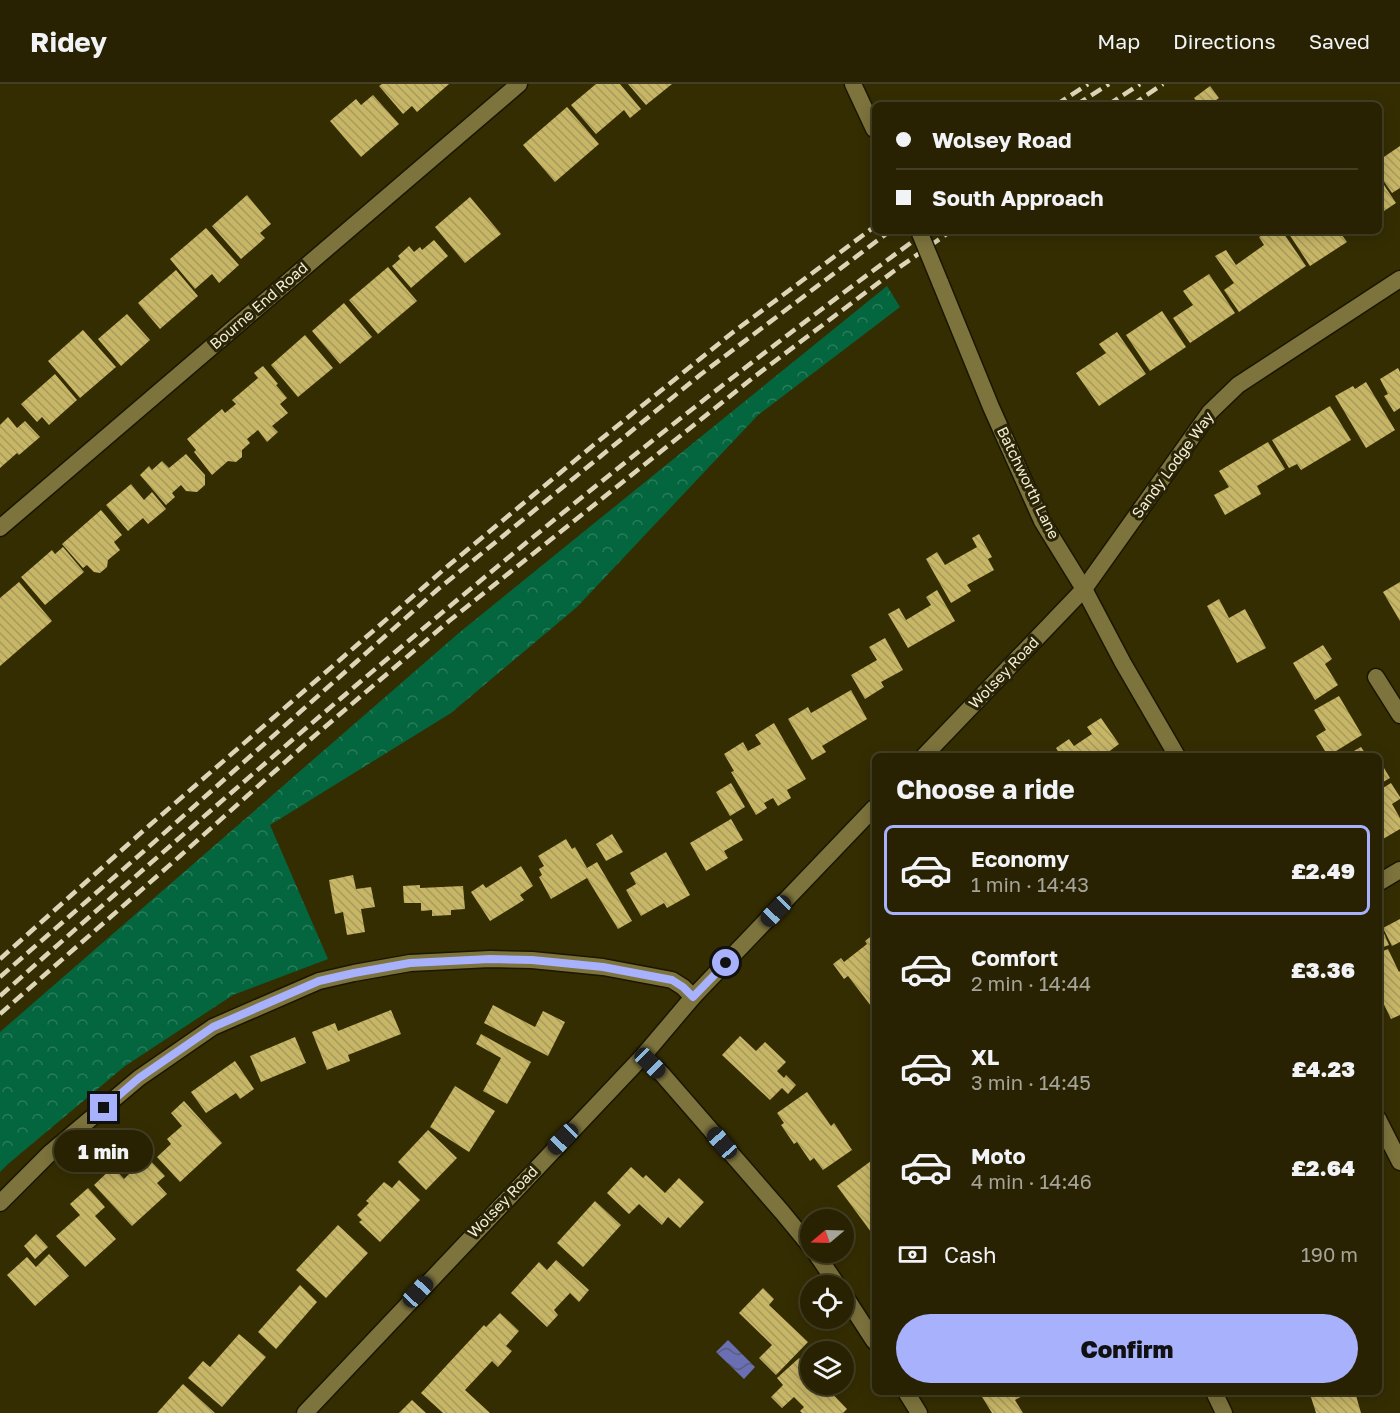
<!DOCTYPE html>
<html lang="en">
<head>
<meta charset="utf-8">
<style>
	:root { --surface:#282202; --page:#302a0c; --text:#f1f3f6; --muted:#a5a499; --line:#443f24; --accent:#a7b1fc }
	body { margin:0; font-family:"Golos Text",sans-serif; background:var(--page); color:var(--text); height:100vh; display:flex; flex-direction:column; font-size:22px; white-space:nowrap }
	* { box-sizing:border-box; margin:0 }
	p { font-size:20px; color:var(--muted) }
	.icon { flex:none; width:33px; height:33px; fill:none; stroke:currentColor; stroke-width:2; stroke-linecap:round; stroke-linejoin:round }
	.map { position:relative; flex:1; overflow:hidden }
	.details { position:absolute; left:872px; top:669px; width:510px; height:642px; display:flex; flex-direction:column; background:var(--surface); border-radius:9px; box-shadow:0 3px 15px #0003,0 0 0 2px var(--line) }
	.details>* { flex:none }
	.banner { position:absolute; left:872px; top:18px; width:510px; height:132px; border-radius:9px; box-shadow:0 3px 15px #0003,0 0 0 2px var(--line); display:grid; align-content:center; height:132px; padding:0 24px; background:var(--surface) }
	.needle { width:39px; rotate:251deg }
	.fabs { position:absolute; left:800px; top:1125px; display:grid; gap:12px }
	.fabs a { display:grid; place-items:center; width:54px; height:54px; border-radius:50%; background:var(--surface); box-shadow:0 3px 15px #0003,0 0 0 2px var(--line); font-size:30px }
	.end { position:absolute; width:27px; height:27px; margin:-14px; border:8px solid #a7b1fc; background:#111; box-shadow:0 0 0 3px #111 }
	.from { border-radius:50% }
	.bubble { position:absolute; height:42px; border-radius:21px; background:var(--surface); box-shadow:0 3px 15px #0003,0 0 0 2px var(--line); font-size:20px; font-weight:800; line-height:42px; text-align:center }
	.car { position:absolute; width:18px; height:36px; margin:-18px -9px; border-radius:8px; box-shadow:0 0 4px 2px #0007; background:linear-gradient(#222 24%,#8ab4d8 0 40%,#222 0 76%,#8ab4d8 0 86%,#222 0) }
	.banner b { display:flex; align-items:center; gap:21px; height:57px; font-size:22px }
	.banner b+b { border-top:2px solid var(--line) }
	.banner i { width:15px; height:15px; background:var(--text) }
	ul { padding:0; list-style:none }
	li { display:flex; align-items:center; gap:18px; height:90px; margin:0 12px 9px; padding:0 12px; border:3px solid transparent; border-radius:9px }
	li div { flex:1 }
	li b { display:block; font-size:22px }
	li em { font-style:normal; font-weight:800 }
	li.selected { border-color:var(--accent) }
	li>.icon { width:54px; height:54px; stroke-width:1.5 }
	h2 { padding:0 24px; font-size:27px; line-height:72px }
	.pay { display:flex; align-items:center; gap:15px; height:66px; padding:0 24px; font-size:22px }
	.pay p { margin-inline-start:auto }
	.cta { display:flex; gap:12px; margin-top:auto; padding:12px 24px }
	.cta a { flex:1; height:69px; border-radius:36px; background:var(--accent); color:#111; font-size:24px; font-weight:800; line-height:69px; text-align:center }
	header { display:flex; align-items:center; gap:36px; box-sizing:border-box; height:84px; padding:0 30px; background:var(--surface); border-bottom:2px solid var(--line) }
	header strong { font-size:28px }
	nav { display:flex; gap:33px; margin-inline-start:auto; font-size:21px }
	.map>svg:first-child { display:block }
</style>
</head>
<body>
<header>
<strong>Ridey</strong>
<nav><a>Map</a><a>Directions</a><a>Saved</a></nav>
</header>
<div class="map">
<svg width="1400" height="1329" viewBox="0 0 1400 1329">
	<defs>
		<pattern id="forest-crowns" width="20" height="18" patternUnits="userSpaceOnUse" patternTransform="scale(1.5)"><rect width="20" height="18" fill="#04663e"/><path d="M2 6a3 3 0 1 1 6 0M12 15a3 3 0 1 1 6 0" fill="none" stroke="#297c59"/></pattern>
		<pattern id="water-waves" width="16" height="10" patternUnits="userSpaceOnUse" patternTransform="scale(1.5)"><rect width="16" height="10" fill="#696fb2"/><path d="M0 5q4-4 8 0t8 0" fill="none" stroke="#5b5d7e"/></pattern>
		<pattern id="building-back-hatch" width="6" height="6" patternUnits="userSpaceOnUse" patternTransform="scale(1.5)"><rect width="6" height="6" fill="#c7b666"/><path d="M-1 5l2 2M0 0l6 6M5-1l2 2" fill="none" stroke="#a89a5c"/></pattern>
	</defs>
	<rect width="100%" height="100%" fill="#352d02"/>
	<path fill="url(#forest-crowns)" d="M887,202L900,223L758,331L577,523L451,629L270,741L328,875L233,911L125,982L8,1080L0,1088V948L460,548Z"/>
	<path fill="url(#water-waves)" d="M728,1256L755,1283L744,1295L716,1268Z"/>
	<g fill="url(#building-back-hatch)">
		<path d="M382,0H449L417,28L412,22L403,30L379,2Z"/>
		<path d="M596,0H620L641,25L630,34L624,26L596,50L571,21Z"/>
		<path d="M628,0H672L646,21Z"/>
		<path d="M1210,2L1219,14L1209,21H1199L1194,14Z"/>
		<path d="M373,11L399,40L361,73L330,37L356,15L361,21Z"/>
		<path d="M567,23L599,60L555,98L523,61Z"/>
		<path d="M1400,62V104L1392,109L1378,89V77Z"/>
		<path d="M1378,92L1396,119L1378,131Z"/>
		<path d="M247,111L271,140L260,149L265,154L241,175L212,142Z"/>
		<path d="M470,113L501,150L465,179L435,143Z"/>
		<path d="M206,144L239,181L219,199L212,190L195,205L170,175Z"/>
		<path d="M1269,147H1282L1306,182L1239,228L1224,206L1234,199L1215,172L1226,166L1236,181L1264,161L1259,153Z"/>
		<path d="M1287,147H1339L1347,158L1310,182Z"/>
		<path d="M434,156L448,172L411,204L392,182L400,175L398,172L409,162L414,168L420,163L422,166Z"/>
		<path d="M388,183L417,217L378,250L349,216Z"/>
		<path d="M176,186L198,212L160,245L138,219Z"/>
		<path d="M1209,190L1235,229L1190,259L1173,234L1193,221L1183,207Z"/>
		<path d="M344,219L372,253L340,280L312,247Z"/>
		<path d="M1162,227L1186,263L1150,287L1126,251Z"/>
		<path d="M127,230L150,256L121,282L98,255Z"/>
		<path d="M83,246L116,283L80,314L48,277Z"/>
		<path d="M1117,248L1146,290L1099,322L1076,289L1106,269L1099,260Z"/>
		<path d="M305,251L333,284L298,313L271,281Z"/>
		<path d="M263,282L278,300L276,301L287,314L280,320L288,329L272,342L278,348L267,358L258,346L247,355L250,359L242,366V373L236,378L228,377L212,391L194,368L196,366L187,355L222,325L225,329L236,320L232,316L258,294L254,289Z"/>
		<path d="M1398,284L1400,288V324L1394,328L1384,312L1388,310L1380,295Z"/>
		<path d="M55,290L77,316L49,341L42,333L37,338L21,320Z"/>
		<path d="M1366,298L1395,346L1366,364L1335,312L1353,302L1355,305Z"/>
		<path d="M1330,322L1351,356L1301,386L1297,380L1289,384L1272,356Z"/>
		<path d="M8,333L17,344L25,337L40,353L19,371L17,369L0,384V341Z"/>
		<path d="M1268,358L1285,385L1257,402L1261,410L1225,431L1214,411L1229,403L1219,387Z"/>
		<path d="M186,370L205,391V401L197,408L186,407L181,401L172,409L175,413L166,421L140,391L149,382L152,386L162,377L169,384Z"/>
		<path d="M131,400L144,416L152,408L166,425L148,440L143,434L128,447L106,421Z"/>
		<path d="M101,426L122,451L114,458L120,466L108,476L107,483L100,489L94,488L87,481L83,484L62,460Z"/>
		<path d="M979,450L992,473L988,475L994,486L967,501L971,507L951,519L926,475L937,468L945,481L977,463L972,454Z"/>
		<path d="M63,463L84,488L45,521L21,493L52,466L55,470Z"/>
		<path d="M19,498L52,537L0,582V514Z"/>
		<path d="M1400,498V537L1383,508Z"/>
		<path d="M937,506L955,537L908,564L888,530L899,524L906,536L931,521L926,513Z"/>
		<path d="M1219,515L1229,534L1245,525L1266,564L1237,579L1207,522Z"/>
		<path d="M885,554L903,586L881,598L884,603L865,615L851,591L877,576L869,563Z"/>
		<path d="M1323,561L1332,575L1325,580L1338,601L1315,616L1293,579Z"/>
		<path d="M851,606L867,635L822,662L826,668L812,676L788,635L808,623L811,629Z"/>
		<path d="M1339,612L1362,651L1328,672L1316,652L1326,646L1314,626Z"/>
		<path d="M1101,634L1119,660L1103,672H1061L1056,664L1069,655L1074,662L1092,650L1087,643Z"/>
		<path d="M774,639L806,695L787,706L791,714L778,722L773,714L764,719L767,724L756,731L731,688L734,687L724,670L743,658L748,667L761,660L755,651Z"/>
		<path d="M1361,663L1367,672H1345Z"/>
		<path d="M1381,679L1390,694L1378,701V681Z"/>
		<path d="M731,699L745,723L730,732L716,708Z"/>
		<path d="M1391,699L1400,713V715L1392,720L1400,734V745L1383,755L1378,747V707Z"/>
		<path d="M731,735L743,756L724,767L728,774L706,787L690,759Z"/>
		<path d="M612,750L623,768L606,777L596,760Z"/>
		<path d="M566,755L572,765L575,763L587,784L597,778L632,837L618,845L587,794L551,815L539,793L542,791L539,785L544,782L538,772Z"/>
		<path d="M666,768L690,811L667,824L664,819L641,832L626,806L636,800L630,789Z"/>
		<path d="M521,782L533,802L520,811L524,816L490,837L471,808L483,800L486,804Z"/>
		<path d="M353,791L356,805L371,803L375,823L361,825L365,848L347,851L343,828L335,830L329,796Z"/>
		<path d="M420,801V804L463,802L465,825L451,826V831L432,832V826L421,827V819H404L403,802Z"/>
		<path d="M1400,835V858L1392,862L1383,844Z"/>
		<path d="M1382,845L1389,861L1378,865V847Z"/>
		<path d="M874,850V933L871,929L874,926L848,892L844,895L833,880L841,874L844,878L867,860L865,857Z"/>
		<path d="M1388,865L1399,888L1400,887V931L1391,935L1378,908V869Z"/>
		<path d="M493,921L535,943L543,927L565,938L548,972L484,939Z"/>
		<path d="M391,926L401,950L348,971L350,977L327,986L312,948L335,939L338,947Z"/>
		<path d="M481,950L531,978L507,1020L483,1007L501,974L476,960Z"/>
		<path d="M740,952L756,967L765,958L786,978L777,987L784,994L786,991L796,1001L788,1010L782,1004L770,1016L722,971Z"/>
		<path d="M295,953L306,979L261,998L250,972Z"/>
		<path d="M235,977L254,1005L240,1015L236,1009L206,1029L191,1008Z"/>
		<path d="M455,1002L495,1027L469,1068L430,1043Z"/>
		<path d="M807,1008L831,1042L834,1039L852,1066L823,1086L814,1074L810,1077L797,1058L794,1060L781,1041L784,1039L777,1029Z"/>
		<path d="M184,1017L222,1059L180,1098L157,1073L171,1060L167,1055L182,1042L171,1029Z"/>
		<path d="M428,1046L457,1074L426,1106L398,1078Z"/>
		<path d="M143,1069L165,1092L157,1099L167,1110L132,1142L94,1101L113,1083L124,1095L134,1085L130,1081Z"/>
		<path d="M871,1077L874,1082V1152L837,1102Z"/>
		<path d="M631,1083L643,1094L646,1091L665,1109L679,1094L704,1118L680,1144L668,1133L662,1141L639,1120L629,1130L607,1109Z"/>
		<path d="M399,1096L420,1116L380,1158L359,1138L362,1136L357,1131L369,1119L366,1117L384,1098L392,1104Z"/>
		<path d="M88,1104L105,1123L95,1132L116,1155L85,1183L56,1152L80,1131L70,1120Z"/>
		<path d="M595,1117L621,1141L583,1183L557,1159Z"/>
		<path d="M338,1141L368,1169L326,1214L296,1186Z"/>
		<path d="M36,1150L48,1163L35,1175L24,1162Z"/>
		<path d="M49,1170L69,1192L35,1222L7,1191L27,1173L36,1183Z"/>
		<path d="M556,1176L589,1206L579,1218L570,1209L554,1226L558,1231L547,1243L511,1209L539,1178L547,1186Z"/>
		<path d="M300,1201L317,1218L276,1265L258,1248Z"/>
		<path d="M763,1204L774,1215L769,1221L808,1258L776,1291L759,1274L772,1261L739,1229Z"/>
		<path d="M500,1229L519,1247L506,1262L512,1267L498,1283L492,1277L465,1306L490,1329H443L421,1309L484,1241L486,1243Z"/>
		<path d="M239,1250L266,1273L222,1323L188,1294L203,1277L210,1283Z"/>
		<path d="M799,1274L810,1286V1300H823L847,1325L843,1329H802L800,1327L804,1323L794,1313L782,1324L771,1313L783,1301L777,1294Z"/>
		<path d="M183,1300L215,1329H157Z"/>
		<path d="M979,1308H1022L1024,1311L1015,1316L1023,1329H992Z"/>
		<path d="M1316,1308H1355L1361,1329H1316L1310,1310Z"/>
		<path d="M412,1316L426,1329H399Z"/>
	</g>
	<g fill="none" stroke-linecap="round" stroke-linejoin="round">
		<defs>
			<g id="minor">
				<path d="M0,444L519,0"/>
				<path d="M1376,593L1400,631"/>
				<path d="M924,672L1084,505"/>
				<path d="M1378,799L1400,786"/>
				<path d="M643,972L662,990L782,1128L810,1162"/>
				<path d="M0,1119L51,1068L139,994L213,943L319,897L354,889L410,879L490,875L532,876L603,883L672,896L683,903L693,913"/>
				<path d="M815,1168L838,1202"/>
				<path d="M843,1209L874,1257"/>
				<path d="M906,1308L919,1329"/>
				<path d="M1214,1308L1224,1329"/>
				<path d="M305,1329L643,972L693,913L874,724"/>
			</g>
			<g id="tertiary">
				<path d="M853,0L874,45"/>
				<path d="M940,198L991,323L1042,437L1084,505L1123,579L1177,672"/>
				<path d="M1084,505L1210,328L1238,301L1400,195"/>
				<path d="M1378,1035L1400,1078"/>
			</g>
		</defs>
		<use href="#minor" stroke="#1b1600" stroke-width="19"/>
		<use href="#tertiary" stroke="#1b1600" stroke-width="19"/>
		<use href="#minor" stroke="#7d733d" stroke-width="16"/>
		<use href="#tertiary" stroke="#7d733d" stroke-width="16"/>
		<g stroke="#dcd5b7" stroke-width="4.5" stroke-dasharray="12 6" stroke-linecap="butt">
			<path d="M1056,21L1088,0"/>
			<path d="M1076,21L1109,0"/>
			<path d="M1108,21L1140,0"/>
			<path d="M1132,21L1163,0"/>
			<path d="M0,875L143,747L449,481L590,364L732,249L874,143"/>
			<path d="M0,893L144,767L437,506L700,291L890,147"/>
			<path d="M0,912C300,646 603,383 927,147"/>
			<path d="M0,930L180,772L312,654L449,537L754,293L894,187L951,147"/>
		</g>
		<defs>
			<path id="tertiary-bridge" d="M919,147L940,198"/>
		</defs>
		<use href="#tertiary-bridge" stroke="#1b1600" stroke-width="19" stroke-linecap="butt"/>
		<use href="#tertiary-bridge" stroke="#7d733d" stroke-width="16"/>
	</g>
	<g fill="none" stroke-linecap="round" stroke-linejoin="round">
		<path stroke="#a7b1fc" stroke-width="8" d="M104,1024L139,994L213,943L319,897L354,889L410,879L490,875L532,876L603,883L672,896L683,903L693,913L726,879"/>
	</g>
	<g text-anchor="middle" stroke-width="6" stroke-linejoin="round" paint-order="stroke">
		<g font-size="15" fill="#f4eed2" stroke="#292407">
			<text transform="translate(259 222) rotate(-41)" y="5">Bourne End Road</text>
			<text transform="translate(1173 381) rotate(-54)" y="5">Sandy Lodge Way</text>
			<text transform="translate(1028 399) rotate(64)" y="5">Batchworth Lane</text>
			<text transform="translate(1004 589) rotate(-46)" y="5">Wolsey Road</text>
			<text transform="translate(503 1118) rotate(-46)" y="5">Wolsey Road</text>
		</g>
	</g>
</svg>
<div class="fabs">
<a><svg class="needle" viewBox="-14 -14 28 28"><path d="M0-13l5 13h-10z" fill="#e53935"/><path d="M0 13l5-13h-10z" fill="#a5a499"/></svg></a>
<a><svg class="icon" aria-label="locate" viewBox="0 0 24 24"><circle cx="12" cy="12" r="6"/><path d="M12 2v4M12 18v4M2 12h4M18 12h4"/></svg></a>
<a><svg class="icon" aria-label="layers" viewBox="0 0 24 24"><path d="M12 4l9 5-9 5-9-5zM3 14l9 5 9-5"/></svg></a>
</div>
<i class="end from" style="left:726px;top:879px"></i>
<i class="end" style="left:104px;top:1024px"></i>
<div class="bubble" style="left:54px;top:1046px;width:99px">1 min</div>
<i class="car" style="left:776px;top:827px;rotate:224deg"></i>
<i class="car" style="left:650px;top:979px;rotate:135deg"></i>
<i class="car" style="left:563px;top:1055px;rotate:224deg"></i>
<i class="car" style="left:722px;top:1059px;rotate:319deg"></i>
<i class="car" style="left:418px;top:1208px;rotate:43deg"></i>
<div class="banner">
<b><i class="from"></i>Wolsey Road</b>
<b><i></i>South Approach</b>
</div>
<section class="details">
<h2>Choose a ride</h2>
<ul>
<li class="selected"><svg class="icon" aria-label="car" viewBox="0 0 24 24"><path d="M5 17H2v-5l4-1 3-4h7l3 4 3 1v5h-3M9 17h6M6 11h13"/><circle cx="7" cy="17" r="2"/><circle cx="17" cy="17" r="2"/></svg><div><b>Economy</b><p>1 min · 14:43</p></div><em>£2.49</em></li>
<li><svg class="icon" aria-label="car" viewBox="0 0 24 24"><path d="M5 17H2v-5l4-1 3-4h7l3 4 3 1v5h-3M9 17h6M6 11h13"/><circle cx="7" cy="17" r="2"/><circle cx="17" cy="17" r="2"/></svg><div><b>Comfort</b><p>2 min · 14:44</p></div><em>£3.36</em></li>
<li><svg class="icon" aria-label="car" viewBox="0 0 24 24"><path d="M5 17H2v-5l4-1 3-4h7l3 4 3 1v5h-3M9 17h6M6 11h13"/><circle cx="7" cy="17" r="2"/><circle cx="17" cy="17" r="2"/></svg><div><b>XL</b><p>3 min · 14:45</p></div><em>£4.23</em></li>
<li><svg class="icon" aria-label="car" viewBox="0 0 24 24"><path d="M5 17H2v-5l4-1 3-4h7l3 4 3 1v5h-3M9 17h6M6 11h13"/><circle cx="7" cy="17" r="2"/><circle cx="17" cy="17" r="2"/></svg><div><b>Moto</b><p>4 min · 14:46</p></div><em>£2.64</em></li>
</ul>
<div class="pay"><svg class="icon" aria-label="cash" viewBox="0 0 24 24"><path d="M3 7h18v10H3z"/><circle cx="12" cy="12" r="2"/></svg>Cash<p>190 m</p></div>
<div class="cta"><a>Confirm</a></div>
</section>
</div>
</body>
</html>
